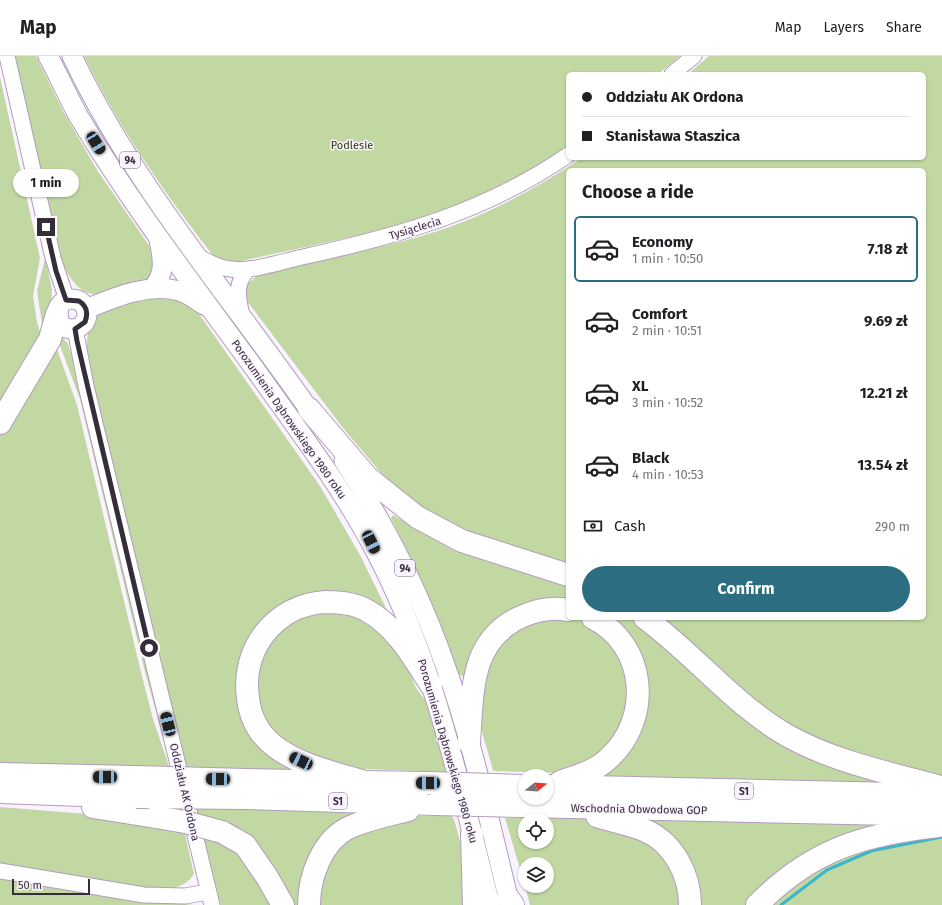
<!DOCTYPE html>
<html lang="en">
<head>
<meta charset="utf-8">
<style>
	:root { --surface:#fff; --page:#f6f6f6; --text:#202124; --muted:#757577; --line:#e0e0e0; --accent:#2d6d81 }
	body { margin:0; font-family:"Fira Sans",sans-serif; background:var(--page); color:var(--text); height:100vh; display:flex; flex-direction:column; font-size:15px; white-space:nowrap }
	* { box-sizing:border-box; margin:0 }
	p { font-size:13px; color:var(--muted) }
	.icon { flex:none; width:22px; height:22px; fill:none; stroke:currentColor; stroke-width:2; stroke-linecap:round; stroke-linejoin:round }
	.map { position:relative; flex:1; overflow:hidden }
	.panel { position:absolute; left:566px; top:112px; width:360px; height:452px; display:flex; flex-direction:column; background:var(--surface); border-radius:6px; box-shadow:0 1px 3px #0004 }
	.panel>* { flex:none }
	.hud { position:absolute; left:566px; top:16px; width:360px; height:88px; border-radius:6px; box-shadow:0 1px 3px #0004; display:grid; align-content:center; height:88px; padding:0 16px; background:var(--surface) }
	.needle { width:26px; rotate:73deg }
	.tools { position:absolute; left:518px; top:713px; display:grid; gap:8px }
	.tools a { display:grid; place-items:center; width:36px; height:36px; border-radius:50%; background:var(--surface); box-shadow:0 1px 3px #0004; font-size:20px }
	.scale { position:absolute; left:12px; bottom:10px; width:78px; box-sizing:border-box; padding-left:4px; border:2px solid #352d39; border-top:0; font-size:11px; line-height:14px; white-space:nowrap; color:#352d39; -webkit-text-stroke:3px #fbf2ff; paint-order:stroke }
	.end { position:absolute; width:18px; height:18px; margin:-9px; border:5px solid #352d39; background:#fff; box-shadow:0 0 0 2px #fff }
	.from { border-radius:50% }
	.bubble { position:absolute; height:28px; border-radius:14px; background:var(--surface); box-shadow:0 1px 3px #0004; font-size:13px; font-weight:700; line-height:28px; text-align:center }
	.car { position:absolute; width:12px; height:24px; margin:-12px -6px; border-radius:5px; box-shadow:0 0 3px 1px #0007; background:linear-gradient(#222 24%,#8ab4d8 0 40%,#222 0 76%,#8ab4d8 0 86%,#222 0) }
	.hud b { display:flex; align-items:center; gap:14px; height:38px; font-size:15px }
	.hud b+b { border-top:1px solid var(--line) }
	.hud i { width:10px; height:10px; background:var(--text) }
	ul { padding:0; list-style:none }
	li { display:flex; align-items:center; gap:12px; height:66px; margin:0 8px 6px; padding:0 8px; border:2px solid transparent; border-radius:6px }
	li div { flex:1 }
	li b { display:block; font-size:15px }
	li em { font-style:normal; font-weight:700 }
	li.on { border-color:var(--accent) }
	li>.icon { width:36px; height:36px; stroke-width:1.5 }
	h2 { padding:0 16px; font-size:18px; line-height:48px }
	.pay { display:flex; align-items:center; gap:10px; height:44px; padding:0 16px; font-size:15px }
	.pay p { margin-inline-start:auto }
	.button { display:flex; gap:8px; margin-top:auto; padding:8px 16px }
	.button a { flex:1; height:46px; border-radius:24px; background:var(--accent); color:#fff; font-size:16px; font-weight:700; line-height:46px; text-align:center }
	header { display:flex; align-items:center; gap:24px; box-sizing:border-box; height:56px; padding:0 20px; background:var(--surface); border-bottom:1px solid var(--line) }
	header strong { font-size:19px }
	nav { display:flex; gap:22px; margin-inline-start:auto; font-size:14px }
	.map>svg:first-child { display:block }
</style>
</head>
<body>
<header>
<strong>Map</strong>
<nav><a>Map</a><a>Layers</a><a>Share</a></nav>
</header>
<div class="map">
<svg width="942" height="849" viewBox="0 0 942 849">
	<rect width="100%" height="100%" fill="#fbf2ff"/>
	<g fill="#c1d8a2" fill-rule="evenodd">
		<path d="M13,0H36L64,57L97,114L157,201L149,225C98,239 82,255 58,197Z"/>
		<path d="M84,0H680L658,18H568V90L515,124L440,156L401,170L237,206L228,207L215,202C166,139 119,72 84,0Z"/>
		<path d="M709,0H942V724L826,690L765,654L658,562H924V114H568V513L434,463L387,424L343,372L247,245L245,239L246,229L257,220C316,201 379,194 438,175C489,158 536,133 581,102H924V18H688Z"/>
		<path d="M0,21L40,202L33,240L37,266L41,279L0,355Z"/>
		<path d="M13,56L52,233L51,256L43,273L37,235L45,203Z"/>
		<path d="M168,238L192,248L320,430L360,499L387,554L389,562L374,553H284L240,641L309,717L184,713L87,308C87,295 85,276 93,265C105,246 148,243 168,238Z"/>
		<path d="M62,281L68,288L79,322L167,688L159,666L145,616L80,343L59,287Z"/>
		<path d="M57,293L77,349L141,616L153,663L170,713L0,708V378Z"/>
		<path d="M393,459L453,494L568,529V546H541L469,618L464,621L459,618C440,564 417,513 391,462Z"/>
		<path d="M329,553L372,565L404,602L416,632L425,644L437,683L446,716L340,712L275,682L255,647L262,595L289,565Z"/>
		<path d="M541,561L584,564L624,600L631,655L604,697L561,717L493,715C489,697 482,680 479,662C478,655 481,647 482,640C487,600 504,579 541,561Z"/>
		<path d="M609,562H635L736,652L916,730L591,725L639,668Z"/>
		<path d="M196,750L373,755L341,770L302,849H289L280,828L198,761Z"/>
		<path d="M0,751L87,758L184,774L194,818C185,832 172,832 157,834L0,809Z"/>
		<path d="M413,760H451L454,763L467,812V849H315L323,811L349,779Z"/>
		<path d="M505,762H584L614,769L631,775L667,800L685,849H530L525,830H547V808H525V830ZM525,764H547V786H525Z"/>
		<path d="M628,762L899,768L748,849H699L696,832Z"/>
		<path d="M942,772V849H766L826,803Z"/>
		<path d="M202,779L226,785L248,805L276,849H221Z"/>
		<path d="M0,821L177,847L194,849H0Z"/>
	</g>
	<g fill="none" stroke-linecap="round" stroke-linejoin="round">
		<path stroke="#3ab6c8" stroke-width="3" d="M781,849L827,814L871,795L942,781"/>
		<defs>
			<g id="minor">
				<path d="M7,0L53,202L67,244"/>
				<path d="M672,18L694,0"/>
				<path d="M199,201C209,206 218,212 230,213C255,216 282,205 307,200C401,179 487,155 568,99"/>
				<path d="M242,260C238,241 234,227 249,213"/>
				<path d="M75,273L86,330L212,849"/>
				<path d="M0,815L144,839L185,840L208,836"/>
			</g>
			<g id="major">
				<path d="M48,0C59,20 68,41 79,61C132,150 196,232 257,316C296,371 338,426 370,485C432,598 459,725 490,849"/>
				<path d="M72,0C135,133 234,244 317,365"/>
				<path d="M152,233C166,218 163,203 159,184"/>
				<circle cx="72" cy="258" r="15"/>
				<path d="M86,253C113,242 150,226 179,235C188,237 196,244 204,249"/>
				<path d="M344,405C385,469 420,537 445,609C473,686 490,769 510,849"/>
			</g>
			<g id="highway">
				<path d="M309,353L367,421L417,461L462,485L568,519"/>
				<path d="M0,367L50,283L57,258"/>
				<path d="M645,562C695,599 734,649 788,680C835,706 889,717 941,731"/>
				<path d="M469,686C473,636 469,583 523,560C537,554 553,551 568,554"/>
				<path d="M0,718L134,721"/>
				<path d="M246,724L428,727"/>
				<path d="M560,726C577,720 596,715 609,702C652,663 647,589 593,562"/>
				<path d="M368,727C336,717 299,710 273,689C258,677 250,660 248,642C241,593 275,549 325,546C339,546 354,547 366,554C396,570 413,601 431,629"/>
				<path d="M547,730L942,739"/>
				<path d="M0,736L136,741"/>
				<path d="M246,742L435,748"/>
				<path d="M524,750L942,759"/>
				<path d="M93,751L156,761"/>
				<path d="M597,760C612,765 629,768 644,774C673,786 690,818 690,849"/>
				<path d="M222,776L245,789L267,821L283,849"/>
				<path d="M472,778L474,849"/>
				<path d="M508,842L513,849"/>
				<path d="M309,849C309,821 322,785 348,772C367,763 388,759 408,754"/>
				<path d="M757,849C811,794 864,778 938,770"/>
			</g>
		</defs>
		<use href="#minor" stroke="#b19dbb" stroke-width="17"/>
		<use href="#major" stroke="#b19dbb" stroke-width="21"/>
		<use href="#highway" stroke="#b19dbb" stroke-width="24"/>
		<use href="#minor" stroke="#fff" stroke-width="15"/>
		<use href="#major" stroke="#fff" stroke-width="19"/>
		<use href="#highway" stroke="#fff" stroke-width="22"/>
		<defs>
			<g id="highway-bridge">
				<path d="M134,721L246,724"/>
				<path d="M428,727L522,730"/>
				<path d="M136,741L246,742"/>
				<path d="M435,748L524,750"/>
				<path d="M156,761L185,766L222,776"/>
			</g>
		</defs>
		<use href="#highway-bridge" stroke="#b19dbb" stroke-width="24" stroke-linecap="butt"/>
		<use href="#highway-bridge" stroke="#fff" stroke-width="22"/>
	</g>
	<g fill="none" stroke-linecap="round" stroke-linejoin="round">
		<path stroke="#352d39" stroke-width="5" d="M46,171L56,215L66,244L79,245C87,250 88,258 85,266L75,273L77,285L149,592"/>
	</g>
	<g text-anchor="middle" stroke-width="3" stroke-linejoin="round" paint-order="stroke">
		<g fill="#fbf2ff" stroke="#706874" stroke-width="1">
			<rect x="120" y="96" width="20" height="16" rx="3"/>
			<rect x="395" y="504" width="20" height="16" rx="3"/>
			<rect x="735" y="727" width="18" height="16" rx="3"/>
			<rect x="329" y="737" width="18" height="16" rx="3"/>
		</g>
		<g font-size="10" font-weight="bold" fill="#352d39">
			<text x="130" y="108">94</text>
			<text x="405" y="516">94</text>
			<text x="744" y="739">S1</text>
			<text x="338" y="749">S1</text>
		</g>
		<g font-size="11" fill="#273900" stroke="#fbf2ff">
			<text x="352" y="93">Podlesie</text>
		</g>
		<g font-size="11" fill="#352d39" stroke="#fbf2ff">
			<text transform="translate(415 172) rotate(-17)" y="4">Tysiąclecia</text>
			<text transform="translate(289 363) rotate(55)" y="4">Porozumienia Dąbrowskiego 1980 roku</text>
			<text transform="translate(448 695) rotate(74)" y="4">Porozumienia Dąbrowskiego 1980 roku</text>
			<text transform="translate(185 736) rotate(77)" y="4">Oddziału AK Ordona</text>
			<text transform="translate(639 753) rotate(1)" y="4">Wschodnia Obwodowa GOP</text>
		</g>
	</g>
</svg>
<div class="tools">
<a><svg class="needle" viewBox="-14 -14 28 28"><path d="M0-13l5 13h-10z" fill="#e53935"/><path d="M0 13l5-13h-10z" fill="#757577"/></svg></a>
<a><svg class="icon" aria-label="locate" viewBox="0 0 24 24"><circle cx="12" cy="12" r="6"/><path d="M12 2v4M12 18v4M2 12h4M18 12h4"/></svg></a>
<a><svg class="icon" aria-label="layers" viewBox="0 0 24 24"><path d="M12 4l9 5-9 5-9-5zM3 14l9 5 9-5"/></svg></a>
</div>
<div class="scale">50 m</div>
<i class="end from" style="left:149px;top:592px"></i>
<i class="end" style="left:46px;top:171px"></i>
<div class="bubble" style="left:13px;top:113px;width:66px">1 min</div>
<i class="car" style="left:96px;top:87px;rotate:148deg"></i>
<i class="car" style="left:371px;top:486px;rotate:154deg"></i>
<i class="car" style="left:168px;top:668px;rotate:346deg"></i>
<i class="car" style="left:301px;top:705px;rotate:295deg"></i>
<i class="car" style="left:105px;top:721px;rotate:270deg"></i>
<i class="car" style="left:218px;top:723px;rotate:271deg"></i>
<i class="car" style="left:428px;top:727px;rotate:270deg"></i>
<div class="hud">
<b><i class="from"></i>Oddziału AK Ordona</b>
<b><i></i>Stanisława Staszica</b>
</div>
<section class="panel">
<h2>Choose a ride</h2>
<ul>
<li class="on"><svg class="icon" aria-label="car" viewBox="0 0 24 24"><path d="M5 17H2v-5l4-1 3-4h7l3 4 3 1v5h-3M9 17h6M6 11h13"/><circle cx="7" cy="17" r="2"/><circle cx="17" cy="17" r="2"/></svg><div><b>Economy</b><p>1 min · 10:50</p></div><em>7.18 zł</em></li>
<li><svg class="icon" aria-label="car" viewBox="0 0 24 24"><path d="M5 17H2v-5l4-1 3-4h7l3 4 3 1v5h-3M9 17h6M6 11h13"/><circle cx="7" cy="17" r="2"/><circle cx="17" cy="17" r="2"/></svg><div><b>Comfort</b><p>2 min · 10:51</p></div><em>9.69 zł</em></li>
<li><svg class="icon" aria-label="car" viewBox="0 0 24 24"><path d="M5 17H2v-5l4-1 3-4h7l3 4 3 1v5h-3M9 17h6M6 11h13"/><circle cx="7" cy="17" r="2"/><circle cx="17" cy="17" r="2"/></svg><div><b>XL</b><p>3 min · 10:52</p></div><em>12.21 zł</em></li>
<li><svg class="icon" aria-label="car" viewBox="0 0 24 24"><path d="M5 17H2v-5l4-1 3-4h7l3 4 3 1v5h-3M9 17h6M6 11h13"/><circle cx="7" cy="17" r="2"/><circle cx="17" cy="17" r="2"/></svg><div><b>Black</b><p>4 min · 10:53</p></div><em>13.54 zł</em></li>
</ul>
<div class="pay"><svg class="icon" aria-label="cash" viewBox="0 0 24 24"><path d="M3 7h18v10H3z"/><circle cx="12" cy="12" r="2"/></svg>Cash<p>290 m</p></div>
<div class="button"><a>Confirm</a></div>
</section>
</div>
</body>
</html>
